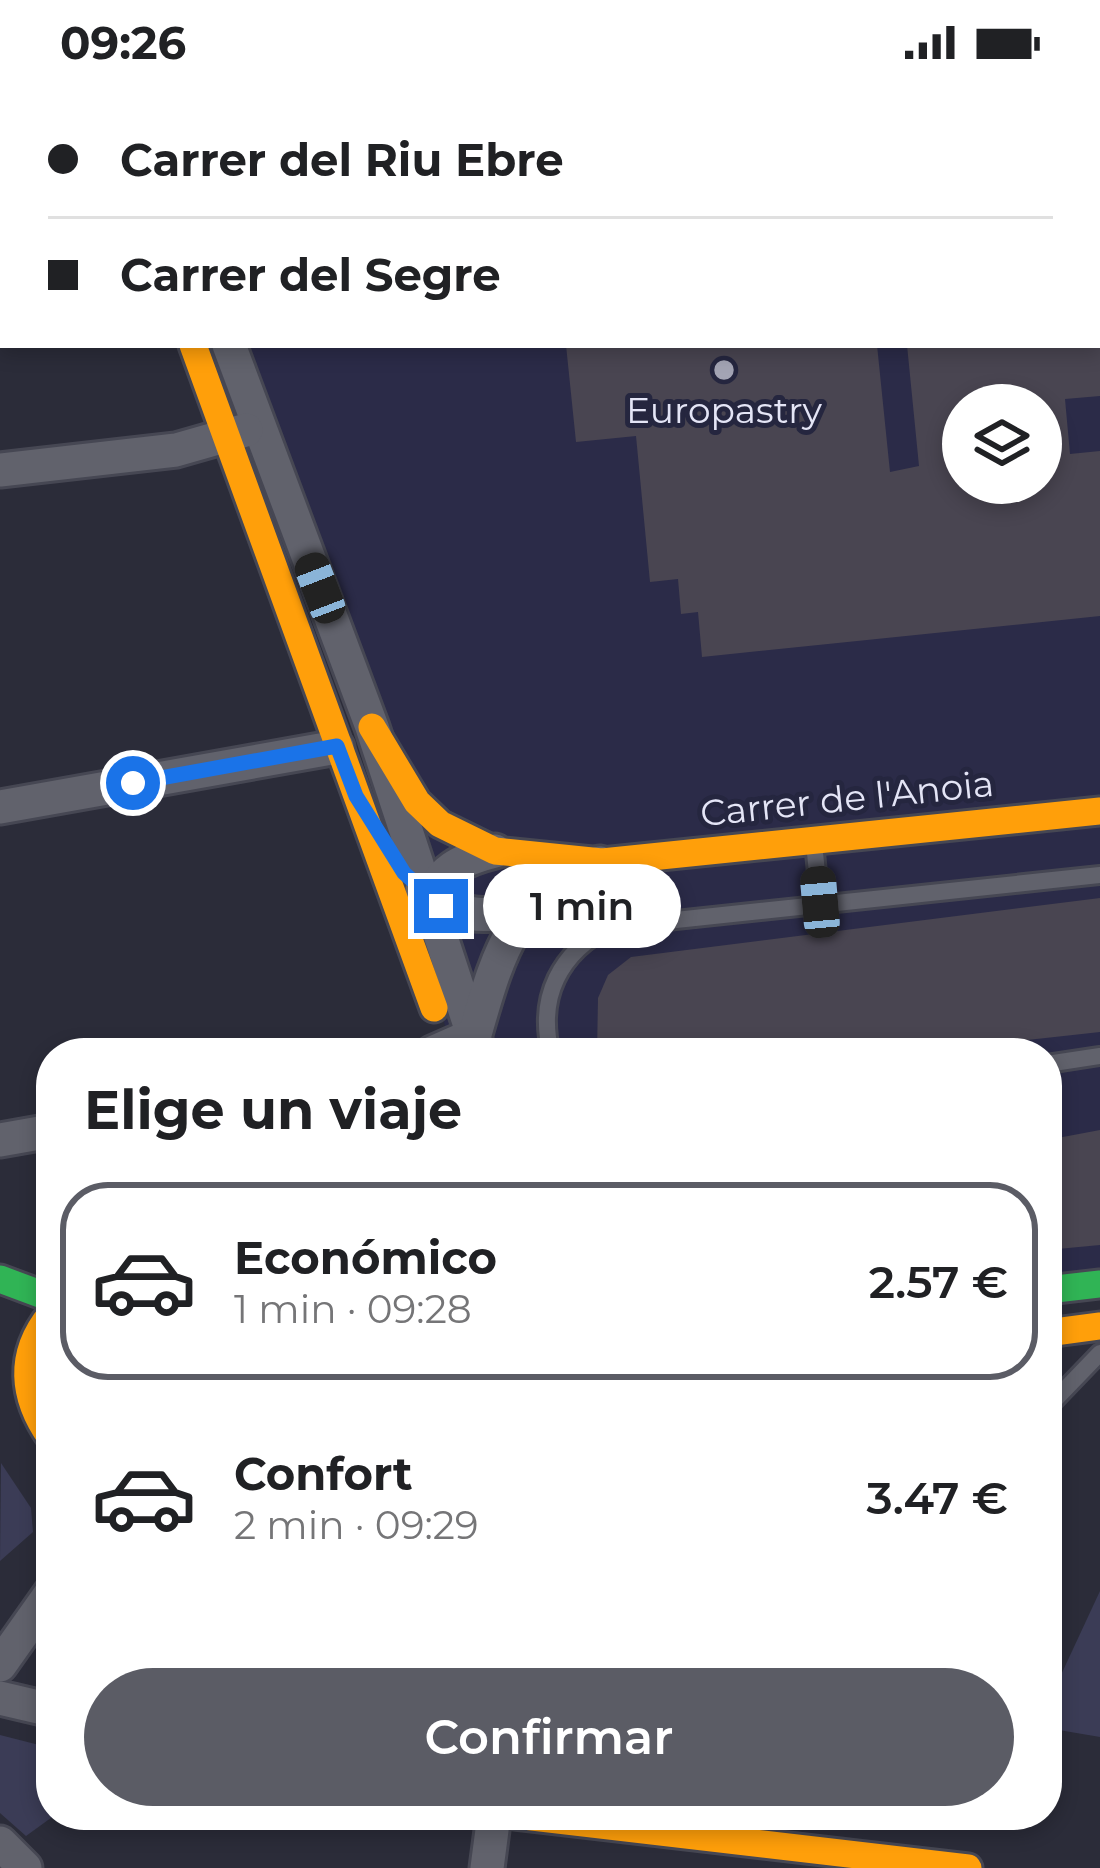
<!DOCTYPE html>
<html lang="es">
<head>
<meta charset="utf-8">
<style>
	:root { --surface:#fff; --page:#f6f6f6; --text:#202124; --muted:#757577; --line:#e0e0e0; --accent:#5b5c65 }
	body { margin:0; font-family:Montserrat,sans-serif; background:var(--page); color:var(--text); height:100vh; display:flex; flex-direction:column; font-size:45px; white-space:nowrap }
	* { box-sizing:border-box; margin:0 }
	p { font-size:39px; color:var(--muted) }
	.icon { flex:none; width:66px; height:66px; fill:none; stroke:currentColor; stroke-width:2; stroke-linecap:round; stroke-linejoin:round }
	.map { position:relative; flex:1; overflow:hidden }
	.side { position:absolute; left:36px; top:954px; width:1026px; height:792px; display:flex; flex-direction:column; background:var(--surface); border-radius:48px; box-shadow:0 6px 18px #0003 }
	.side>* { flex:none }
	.guide { position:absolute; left:0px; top:0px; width:1101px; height:264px; box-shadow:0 6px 18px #0003; display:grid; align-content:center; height:264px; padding:0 48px; background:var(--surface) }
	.controls { position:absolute; left:942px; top:300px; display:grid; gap:24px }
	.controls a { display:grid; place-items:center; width:120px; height:120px; border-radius:50%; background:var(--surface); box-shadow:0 6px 18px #0003; font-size:60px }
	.end { position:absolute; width:54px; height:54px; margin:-27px; border:15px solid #1a73e8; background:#fff; box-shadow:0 0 0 6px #fff }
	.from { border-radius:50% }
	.bubble { position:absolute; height:84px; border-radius:42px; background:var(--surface); box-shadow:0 6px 18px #0003; font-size:39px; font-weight:600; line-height:84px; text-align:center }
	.car { position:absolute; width:36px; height:72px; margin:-36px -18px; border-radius:15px; box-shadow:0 0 9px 3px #0007; background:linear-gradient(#222 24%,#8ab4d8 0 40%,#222 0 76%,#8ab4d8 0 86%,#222 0) }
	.guide b { display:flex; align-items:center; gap:42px; height:114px; font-size:45px }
	.guide b+b { border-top:3px solid var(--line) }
	.guide i { width:30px; height:30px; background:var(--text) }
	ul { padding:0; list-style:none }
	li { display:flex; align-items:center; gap:36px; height:198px; margin:0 24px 18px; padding:0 24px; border:6px solid transparent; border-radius:48px }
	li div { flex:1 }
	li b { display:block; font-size:45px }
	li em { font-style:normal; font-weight:600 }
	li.active { border-color:var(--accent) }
	li>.icon { width:108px; height:108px; stroke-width:1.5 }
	h2 { padding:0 48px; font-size:54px; line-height:144px }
	.action { display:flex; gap:24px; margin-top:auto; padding:24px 48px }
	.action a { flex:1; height:138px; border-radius:72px; background:var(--accent); color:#fff; font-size:48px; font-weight:600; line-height:138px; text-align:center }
	.status { display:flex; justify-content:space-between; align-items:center; height:84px; padding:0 60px; background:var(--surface); direction:ltr }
	.status svg { height:33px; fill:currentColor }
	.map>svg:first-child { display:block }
</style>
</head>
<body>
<div class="status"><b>09:26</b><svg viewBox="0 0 49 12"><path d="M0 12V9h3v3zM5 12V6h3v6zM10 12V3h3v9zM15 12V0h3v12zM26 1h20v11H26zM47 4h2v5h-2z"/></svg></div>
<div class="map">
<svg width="1100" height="1784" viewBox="0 0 1100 1784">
	<rect width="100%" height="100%" fill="#2b2c39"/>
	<path fill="#2b2b48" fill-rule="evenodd" d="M115,0H1100V1189L1047,1194V969H451L410,787L213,261H1098V3ZM963,321H1041V399H963Z"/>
	<g fill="#3b3c56">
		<path d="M1,1379L31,1424L33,1448L0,1477Z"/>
		<path d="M1100,1507V1653L1047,1644V1621Z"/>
		<path d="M0,1651L51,1664L55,1731L26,1752L0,1729Z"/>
	</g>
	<g fill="#494551" fill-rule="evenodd">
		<path d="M566,261H877L890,388L919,382L907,261H1100V312L1065,315L1070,370L1100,367V532L702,573L698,528L681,530L678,495L650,498L636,352L576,358ZM963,321H1041V399H963Z"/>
		<path d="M1100,814V948L909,969H597L598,914L608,891L631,873Z"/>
		<path d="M1100,1046V1161L1047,1166V1056Z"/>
	</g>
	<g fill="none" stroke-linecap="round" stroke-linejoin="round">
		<defs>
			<g id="lane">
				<path d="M814,759L820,818"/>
				<path d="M551,969C537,913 560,868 610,843L1100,791"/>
				<path d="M1047,980L1100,972"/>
				<path d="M1047,1324L1100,1269"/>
			</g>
			<g id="street">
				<path d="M96,0L97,3"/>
				<path d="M132,0L133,3"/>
				<path d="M229,261L372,643L479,969"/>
				<path d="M0,386L176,366L246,346"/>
				<path d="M0,723L337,663"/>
				<path d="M422,806C464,832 477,837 526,823"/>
				<path d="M432,824C431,787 466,774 495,767"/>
				<path d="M432,969L475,950C498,870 514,808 600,779"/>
				<path d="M0,1056L51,1047"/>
				<path d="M0,1581L51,1509"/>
				<path d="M0,1614L51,1626"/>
				<path d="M0,1759L25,1784"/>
				<path d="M487,1784L494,1731"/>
			</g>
			<g id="fast">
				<path d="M0,1195L51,1214"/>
				<path d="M1047,1206L1100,1200"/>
			</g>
			<g id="slow">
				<path d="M193,261L434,924"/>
				<path d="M372,643L417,718L440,740L495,767L602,778L1100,727"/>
				<path d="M51,1230C18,1270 22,1313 51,1354"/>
				<path d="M1047,1249L1100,1242"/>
				<path d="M515,1731L968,1784"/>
			</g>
		</defs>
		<use href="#lane" stroke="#464753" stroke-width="22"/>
		<use href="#street" stroke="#464753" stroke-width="39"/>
		<use href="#fast" stroke="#464753" stroke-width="33"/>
		<use href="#slow" stroke="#464753" stroke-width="33"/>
		<use href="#lane" stroke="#61626c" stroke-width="16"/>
		<use href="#street" stroke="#61626c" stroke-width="33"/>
		<use href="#fast" stroke="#30b455" stroke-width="27"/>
		<use href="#slow" stroke="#ff9f0a" stroke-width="27"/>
	</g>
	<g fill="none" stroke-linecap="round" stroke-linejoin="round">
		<path stroke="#1a73e8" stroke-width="15" d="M133,699L337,662L356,712L404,789L441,822"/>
	</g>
	<circle fill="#a3a4b4" stroke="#25263f" stroke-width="4.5" cx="724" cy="286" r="12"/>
	<g text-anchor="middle" stroke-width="10" stroke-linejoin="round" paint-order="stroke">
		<g font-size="36" fill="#e4e5f6" stroke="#25263f">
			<text x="724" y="339">Europastry</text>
		</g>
		<g font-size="36" fill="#e4e5f6" stroke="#25263f">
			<text transform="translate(847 714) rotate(-6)" y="13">Carrer de l'Anoia</text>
		</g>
	</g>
</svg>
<div class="controls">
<a><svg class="icon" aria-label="layers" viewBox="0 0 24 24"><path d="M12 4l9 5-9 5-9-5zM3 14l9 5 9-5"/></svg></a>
</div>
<i class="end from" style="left:133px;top:699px"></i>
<i class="end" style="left:441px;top:822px"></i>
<div class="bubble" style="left:483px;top:780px;width:198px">1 min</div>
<i class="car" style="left:320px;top:504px;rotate:339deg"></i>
<i class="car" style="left:820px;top:818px;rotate:355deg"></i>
<div class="guide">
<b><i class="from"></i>Carrer del Riu Ebre</b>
<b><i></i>Carrer del Segre</b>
</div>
<section class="side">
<h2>Elige un viaje</h2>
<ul>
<li class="active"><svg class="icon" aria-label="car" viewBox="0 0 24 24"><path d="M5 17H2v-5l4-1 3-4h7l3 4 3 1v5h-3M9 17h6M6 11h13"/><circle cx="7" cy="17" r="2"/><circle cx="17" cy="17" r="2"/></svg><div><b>Económico</b><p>1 min · 09:28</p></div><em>2.57 €</em></li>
<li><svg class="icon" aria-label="car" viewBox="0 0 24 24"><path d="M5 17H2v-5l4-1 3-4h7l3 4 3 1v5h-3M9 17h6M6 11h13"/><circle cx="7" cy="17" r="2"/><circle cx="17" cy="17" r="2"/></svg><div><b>Confort</b><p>2 min · 09:29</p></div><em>3.47 €</em></li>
</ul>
<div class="action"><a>Confirmar</a></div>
</section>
</div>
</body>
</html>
